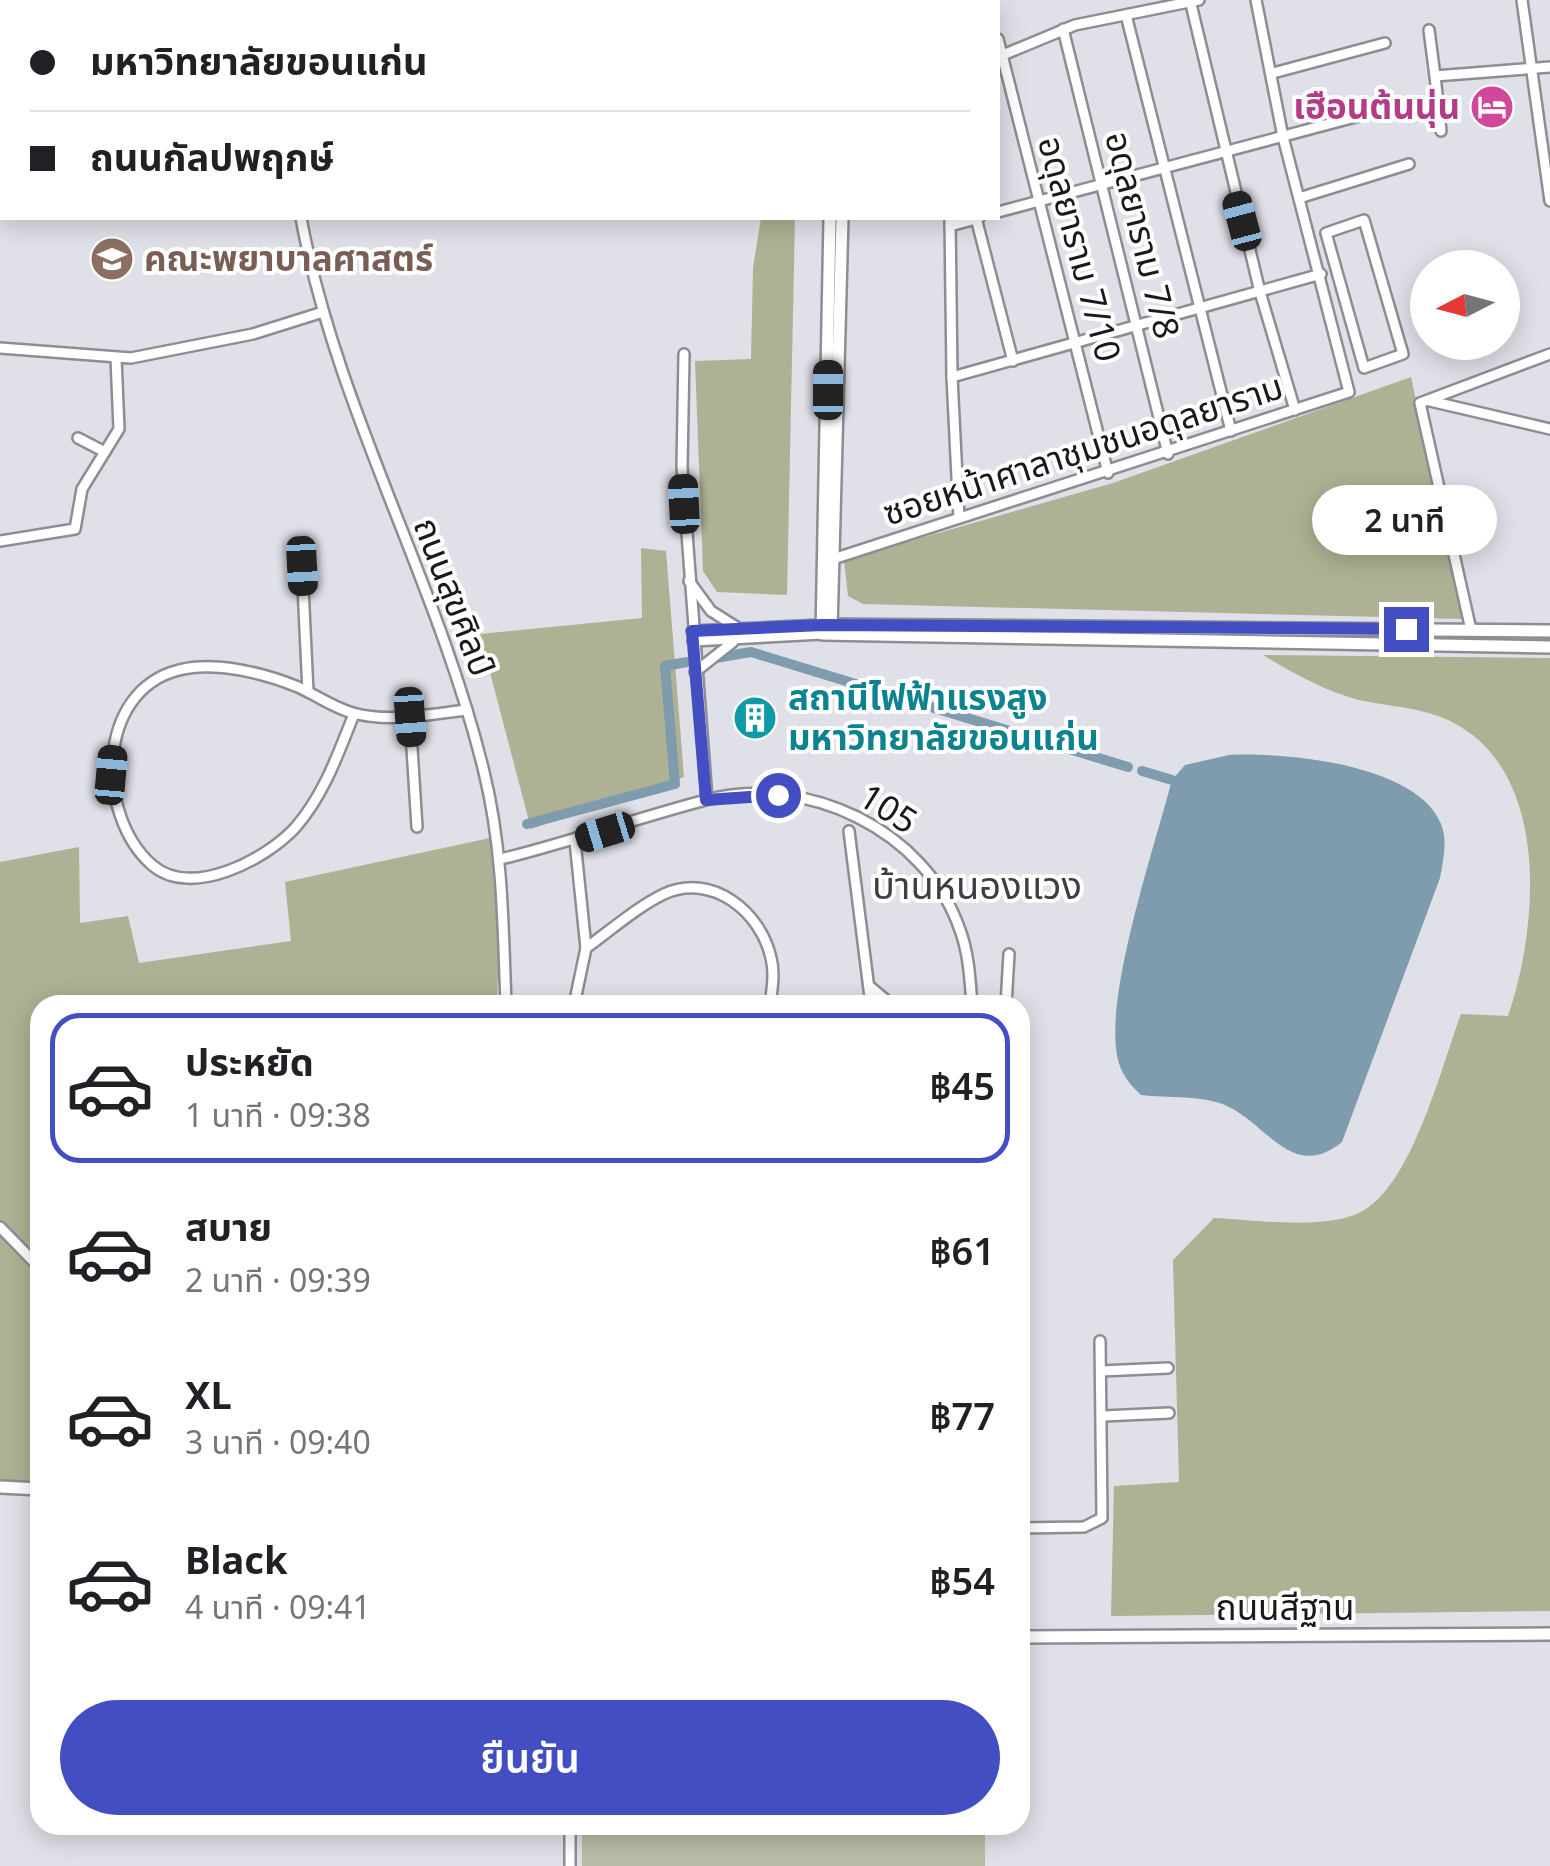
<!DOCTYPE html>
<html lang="th">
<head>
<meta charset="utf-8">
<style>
	:root { --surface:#fff; --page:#f6f6f6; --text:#202124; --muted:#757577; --line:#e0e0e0; --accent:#444ec3 }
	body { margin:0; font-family:"Noto Sans","Noto Sans Thai",sans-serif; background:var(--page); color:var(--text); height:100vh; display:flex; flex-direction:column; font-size:38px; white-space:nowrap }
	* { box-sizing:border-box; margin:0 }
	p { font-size:32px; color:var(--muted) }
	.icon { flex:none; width:55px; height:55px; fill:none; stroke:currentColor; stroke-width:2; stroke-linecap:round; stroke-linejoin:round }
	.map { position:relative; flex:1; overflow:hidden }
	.panel { position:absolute; left:30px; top:995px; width:1000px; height:840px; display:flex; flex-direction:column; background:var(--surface); border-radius:30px; box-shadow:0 5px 25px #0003 }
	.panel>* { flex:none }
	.top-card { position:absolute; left:0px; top:0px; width:1000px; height:220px; box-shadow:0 5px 25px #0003; display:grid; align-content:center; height:220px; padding:0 30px; background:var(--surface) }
	.needle { width:65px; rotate:264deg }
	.tools { position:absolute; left:1410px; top:250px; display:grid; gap:20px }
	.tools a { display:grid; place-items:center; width:110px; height:110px; border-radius:50%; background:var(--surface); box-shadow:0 5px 25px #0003; font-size:50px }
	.end { position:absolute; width:45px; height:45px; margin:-22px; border:12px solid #444ec3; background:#fff; box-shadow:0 0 0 5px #fff }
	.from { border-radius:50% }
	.bubble { position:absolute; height:70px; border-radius:35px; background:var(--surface); box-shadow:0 5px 25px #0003; font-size:32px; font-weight:600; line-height:70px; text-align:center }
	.car { position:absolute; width:30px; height:60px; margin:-30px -15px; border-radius:12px; box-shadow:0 0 8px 2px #0007; background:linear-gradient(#222 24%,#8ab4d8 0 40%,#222 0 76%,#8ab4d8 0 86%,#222 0) }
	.top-card b { display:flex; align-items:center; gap:35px; height:95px; font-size:38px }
	.top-card b+b { border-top:2px solid var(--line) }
	.top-card i { width:25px; height:25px; background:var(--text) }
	ul { padding:18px 0 0; list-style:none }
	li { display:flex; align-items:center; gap:30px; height:150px; margin:0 20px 15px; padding:0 10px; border:5px solid transparent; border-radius:30px }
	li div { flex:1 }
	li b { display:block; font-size:38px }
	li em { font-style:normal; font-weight:600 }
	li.on { border-color:var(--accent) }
	li>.icon { width:90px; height:90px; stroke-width:1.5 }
	.action { display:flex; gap:20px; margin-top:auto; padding:20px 30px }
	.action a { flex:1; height:115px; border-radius:60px; background:var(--accent); color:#fff; font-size:40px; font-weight:600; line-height:115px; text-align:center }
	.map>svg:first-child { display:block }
</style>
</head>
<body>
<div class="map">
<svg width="1550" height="1866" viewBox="0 0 1550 1866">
	<rect width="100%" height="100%" fill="#e0e0e8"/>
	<rect fill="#babda6" x="582" y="1825" width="403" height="41"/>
	<g fill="#aeb193">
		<path d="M761,218H795L787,595L717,592L703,571L695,361L751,359L753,268Z"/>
		<path d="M1411,377L1463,619L863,604L848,596L844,560L1113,483Z"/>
		<path d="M641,548L666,551L684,777L531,829L480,634L642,618Z"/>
		<path d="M1263,655L1550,658V1611L1111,1616L1114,1486L1179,1482L1173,1260L1214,1218C1254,1220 1317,1229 1354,1215C1410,1196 1441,1067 1461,1014L1508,1016C1541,919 1550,760 1441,717C1415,707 1386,706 1359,700C1325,691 1293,673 1263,655Z"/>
		<path d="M490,838L499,940L497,1005H40V1488L0,1487V862L79,847L80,923L128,916L139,963L291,941L285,882Z"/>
	</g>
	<path fill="#7f9cae" d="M1229,755C1285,752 1417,764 1441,824C1448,841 1443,861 1440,878L1342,1142C1293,1182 1267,1124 1227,1106C1204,1095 1167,1098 1141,1095C1126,1081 1118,1069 1116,1048C1109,983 1154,848 1172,780L1185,765Z"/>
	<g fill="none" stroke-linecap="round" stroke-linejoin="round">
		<g stroke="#7f9cae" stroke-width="10">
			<path d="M715,658L751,652L1128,767"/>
			<path d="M1142,771L1172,780"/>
			<path d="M527,824L675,784L665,666L687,662"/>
		</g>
		<defs>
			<g id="street">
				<path d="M272,0L273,2"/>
				<path d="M1190,0L1260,292L1295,410"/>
				<path d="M1522,0L1550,201"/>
				<path d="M1126,15L1231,431"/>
				<path d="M1063,29L1168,454"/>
				<path d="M1429,30L1435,76"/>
				<path d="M998,39L1108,473"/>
				<path d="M998,57L1075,25L1199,0"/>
				<path d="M1273,73L1385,43"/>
				<path d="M1441,131L1435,76L1550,67"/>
				<path d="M1299,198L1409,164"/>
				<path d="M998,212L1393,107"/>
				<path d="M301,218C337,411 438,582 484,772C503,849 503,926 506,1005"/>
				<path d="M950,218L952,377L959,518"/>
				<path d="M976,218L1013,361"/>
				<path d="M1364,220L1403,354L1364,368L1326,233Z"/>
				<path d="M950,226L979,218"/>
				<path d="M0,348L131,358L253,334L323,312"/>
				<path d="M684,354L682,467L707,799"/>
				<path d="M952,377L1321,274"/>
				<path d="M1430,401L1550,429"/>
				<path d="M78,438L105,452"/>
				<path d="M0,541L75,529L82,489L119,429L116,358"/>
				<path d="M833,559L1349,392L1283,137L1256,0"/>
				<path d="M302,566L308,692"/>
				<path d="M689,581L711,611L738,628"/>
				<path d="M1471,630L1420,403L1550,354"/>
				<path d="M692,631L821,625"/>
				<path d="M693,641L822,634"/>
				<path d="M695,672L733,642"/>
				<path d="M354,714C338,754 324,795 295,828C265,860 191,899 152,865C96,816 95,691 179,670C216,661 264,673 298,687C316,695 334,708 353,713C389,723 431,714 467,710"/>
				<path d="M410,717L417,827"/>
				<path d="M849,831L871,1005"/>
				<path d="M575,841L586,948"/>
				<path d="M501,859C570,842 637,818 706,800C806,773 926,830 960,930C969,954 970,980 972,1005"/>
				<path d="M869,986L892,1005"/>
				<path d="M574,1005L586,948C611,930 637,907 664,894C712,872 761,912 771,958C775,973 772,990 770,1005"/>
				<path d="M1006,1005L1009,954"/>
				<path d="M0,1227L40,1268"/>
				<path d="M1101,1371L1168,1368"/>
				<path d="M1103,1416L1169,1413"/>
				<path d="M1020,1528L1084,1527L1102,1518L1100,1341"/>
				<path d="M570,1825V1866"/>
			</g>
			<g id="secondary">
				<path d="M833,2V0"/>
				<path d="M846,2V0"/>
				<path d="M830,218L822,634L1550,647"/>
				<path d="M821,625L1550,631"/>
				<path d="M831,629L842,218"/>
				<path d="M0,1487L40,1489"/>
				<path d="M1020,1637L1550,1634"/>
			</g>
		</defs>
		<use href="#street" stroke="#8d8d94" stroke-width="14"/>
		<use href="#secondary" stroke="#8d8d94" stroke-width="16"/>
		<use href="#street" stroke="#fff" stroke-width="9"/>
		<use href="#secondary" stroke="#fff" stroke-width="11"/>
	</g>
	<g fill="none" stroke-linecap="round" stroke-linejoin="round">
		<path stroke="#444ec3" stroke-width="12" d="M778,795L706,800L692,631L822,625L1406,629"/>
	</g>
	<defs>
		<symbol id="hotel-disc" viewBox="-11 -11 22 22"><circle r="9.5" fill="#d1479c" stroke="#fff"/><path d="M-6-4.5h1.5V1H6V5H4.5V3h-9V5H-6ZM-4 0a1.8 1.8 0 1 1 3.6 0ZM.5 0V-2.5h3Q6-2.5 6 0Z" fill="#fff"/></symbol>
		<symbol id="university-disc" viewBox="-11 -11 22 22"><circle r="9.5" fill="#8d6e63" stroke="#fff"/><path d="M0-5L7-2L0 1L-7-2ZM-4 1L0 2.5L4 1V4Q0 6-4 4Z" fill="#fff"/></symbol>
		<symbol id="building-disc" viewBox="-11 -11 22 22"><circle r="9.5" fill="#0f9aa8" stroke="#fff"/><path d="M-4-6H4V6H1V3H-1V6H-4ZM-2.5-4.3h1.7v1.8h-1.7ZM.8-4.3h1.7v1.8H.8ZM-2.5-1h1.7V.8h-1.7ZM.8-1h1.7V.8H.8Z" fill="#fff"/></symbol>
	</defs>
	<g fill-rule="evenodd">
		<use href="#hotel-disc" x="1467" y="82" width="50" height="50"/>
		<use href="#university-disc" x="87" y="234" width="50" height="50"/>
		<use href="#building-disc" x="730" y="693" width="50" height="50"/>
	</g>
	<g text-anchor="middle" stroke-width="8" stroke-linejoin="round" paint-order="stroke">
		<g font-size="35" font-weight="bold" fill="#b23c85" stroke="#fff" text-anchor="end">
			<text x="1460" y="119">เฮือนต้นนุ่น</text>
		</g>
		<g font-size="35" fill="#19191b" stroke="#fff">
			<text transform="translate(1142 235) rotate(76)" y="12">อดุลยาราม 7/8</text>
			<text transform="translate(1079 249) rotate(75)" y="12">อดุลยาราม 7/10</text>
			<text transform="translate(1083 450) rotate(-18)" y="12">ซอยหน้าศาลาชุมชนอดุลยาราม</text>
			<text transform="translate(454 597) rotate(69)" y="12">ถนนสุขศิลป์</text>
			<text transform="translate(888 809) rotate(32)" y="12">105</text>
			<text x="1285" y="1620">ถนนสีฐาน</text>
		</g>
		<g font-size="35" font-weight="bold" fill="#785e54" stroke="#fff" text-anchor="start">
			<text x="144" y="271">คณะพยาบาลศาสตร์</text>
		</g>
		<g font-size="35" font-weight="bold" fill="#0d838f" stroke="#fff" text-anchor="start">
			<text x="788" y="710">สถานีไฟฟ้าแรงสูง<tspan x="788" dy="40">มหาวิทยาลัยขอนแก่น</tspan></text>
		</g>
		<g font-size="38" fill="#3d3d43" stroke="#fff">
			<text x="977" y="899">บ้านหนองแวง</text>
		</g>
	</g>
</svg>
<div class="tools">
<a><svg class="needle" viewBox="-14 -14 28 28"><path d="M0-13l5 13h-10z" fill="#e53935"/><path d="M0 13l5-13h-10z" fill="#757577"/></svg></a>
</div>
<i class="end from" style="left:778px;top:795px"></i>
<i class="end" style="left:1406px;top:629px"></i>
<div class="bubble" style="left:1312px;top:485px;width:185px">2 นาที</div>
<i class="car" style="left:1242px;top:221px;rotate:345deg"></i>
<i class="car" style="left:828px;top:390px;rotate:0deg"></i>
<i class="car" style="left:684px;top:504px;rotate:357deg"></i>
<i class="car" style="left:302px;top:566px;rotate:177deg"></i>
<i class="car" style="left:410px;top:717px;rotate:176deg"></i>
<i class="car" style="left:111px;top:775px;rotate:5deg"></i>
<i class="car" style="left:605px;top:832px;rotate:253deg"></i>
<div class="top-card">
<b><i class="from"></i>มหาวิทยาลัยขอนแก่น</b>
<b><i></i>ถนนกัลปพฤกษ์</b>
</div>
<section class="panel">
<ul>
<li class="on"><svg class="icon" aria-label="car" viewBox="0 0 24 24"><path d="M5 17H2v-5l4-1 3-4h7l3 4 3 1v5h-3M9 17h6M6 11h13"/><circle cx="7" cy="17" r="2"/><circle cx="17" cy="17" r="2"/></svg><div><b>ประหยัด</b><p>1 นาที · 09:38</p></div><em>฿45</em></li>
<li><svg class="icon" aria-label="car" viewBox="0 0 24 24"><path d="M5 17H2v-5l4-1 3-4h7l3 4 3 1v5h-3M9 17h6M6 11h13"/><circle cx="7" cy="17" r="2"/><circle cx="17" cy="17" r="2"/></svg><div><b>สบาย</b><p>2 นาที · 09:39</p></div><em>฿61</em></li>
<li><svg class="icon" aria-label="car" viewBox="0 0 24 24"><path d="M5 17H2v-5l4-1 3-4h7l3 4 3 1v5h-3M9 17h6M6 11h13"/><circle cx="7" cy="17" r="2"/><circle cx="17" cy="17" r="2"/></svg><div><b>XL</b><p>3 นาที · 09:40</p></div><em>฿77</em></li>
<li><svg class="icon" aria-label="car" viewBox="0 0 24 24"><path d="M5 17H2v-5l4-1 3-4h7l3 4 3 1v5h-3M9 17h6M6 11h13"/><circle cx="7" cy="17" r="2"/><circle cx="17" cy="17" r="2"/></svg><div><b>Black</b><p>4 นาที · 09:41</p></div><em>฿54</em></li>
</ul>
<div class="action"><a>ยืนยัน</a></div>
</section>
</div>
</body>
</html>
